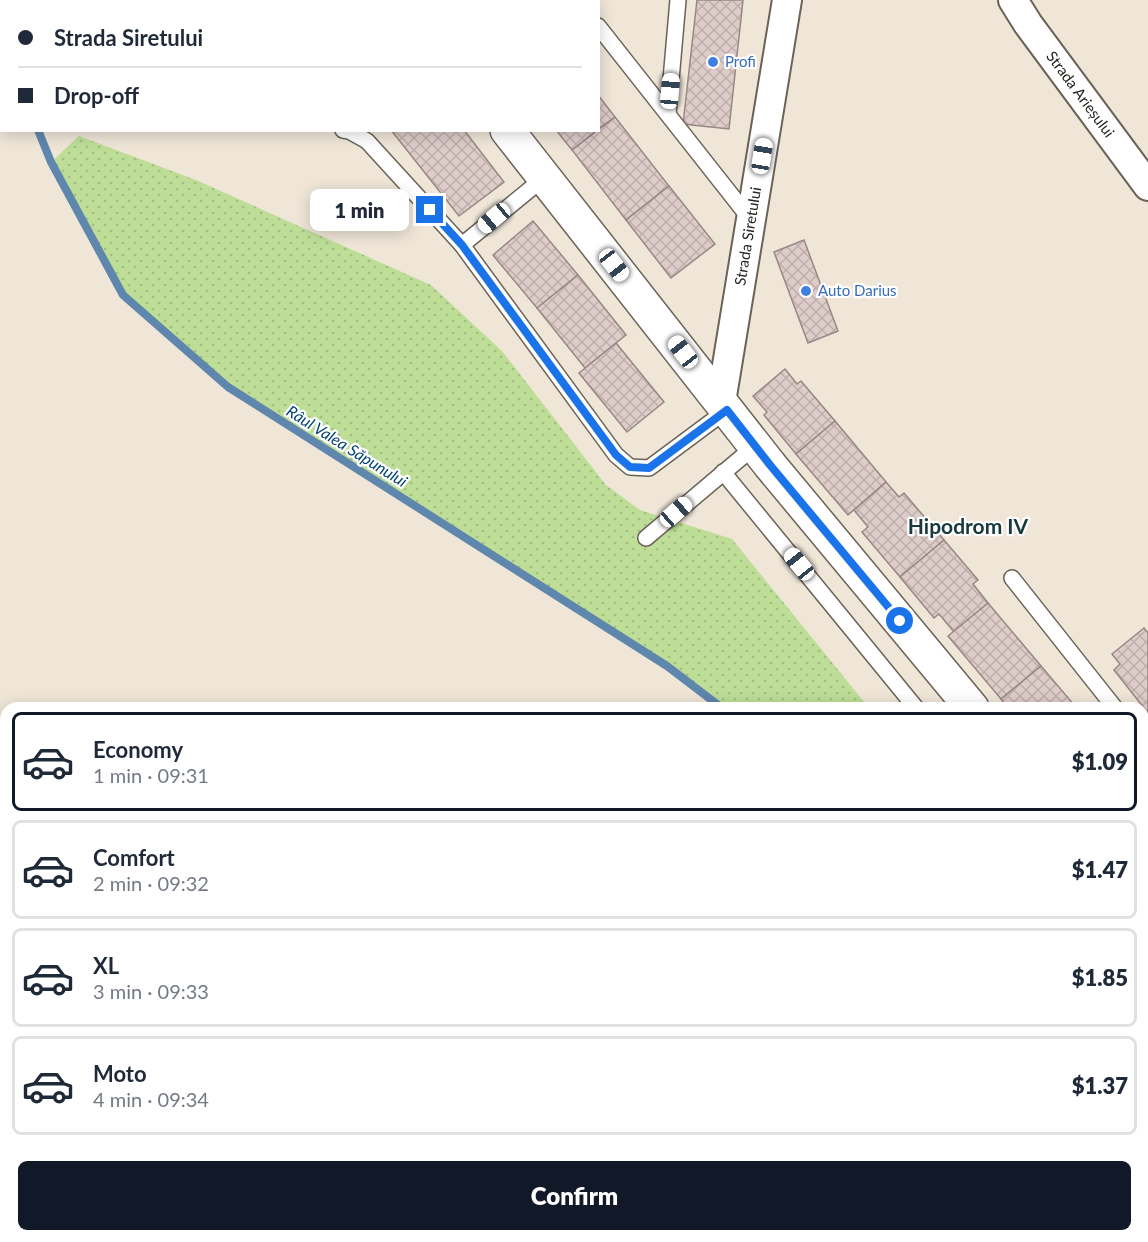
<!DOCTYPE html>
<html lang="en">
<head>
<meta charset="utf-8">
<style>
	:root { --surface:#fff; --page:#f6f6f7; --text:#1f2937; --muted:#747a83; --line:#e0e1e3; --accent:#111827 }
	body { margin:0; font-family:Lato,sans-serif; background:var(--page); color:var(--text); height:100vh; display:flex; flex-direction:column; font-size:22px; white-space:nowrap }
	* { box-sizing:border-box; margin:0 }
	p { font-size:20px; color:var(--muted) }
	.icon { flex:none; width:33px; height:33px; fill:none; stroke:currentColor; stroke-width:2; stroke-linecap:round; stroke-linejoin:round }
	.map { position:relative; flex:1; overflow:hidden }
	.drawer { position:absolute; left:0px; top:702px; width:1149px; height:540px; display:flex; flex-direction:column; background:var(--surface); border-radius:18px 18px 0 0; box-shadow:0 3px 15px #0003 }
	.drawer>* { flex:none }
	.banner { position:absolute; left:0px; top:0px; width:600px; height:132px; box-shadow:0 3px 15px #0003; display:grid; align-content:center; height:132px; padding:0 18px; background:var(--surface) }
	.end { position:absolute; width:27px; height:27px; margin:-14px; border:8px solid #1a73e8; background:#fff; box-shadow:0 0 0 3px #fff }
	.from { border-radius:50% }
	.bubble { position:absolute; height:42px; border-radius:9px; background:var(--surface); box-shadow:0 3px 15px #0003; font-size:20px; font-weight:800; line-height:42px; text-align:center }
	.car { position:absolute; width:18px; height:36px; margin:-18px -9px; border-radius:8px; box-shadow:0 0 4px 2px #0007; background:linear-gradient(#fff 24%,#345 0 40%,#fff 0 76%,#345 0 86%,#fff 0) }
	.banner b { display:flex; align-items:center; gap:21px; height:57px; font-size:22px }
	.banner b+b { border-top:2px solid var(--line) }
	.banner i { width:15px; height:15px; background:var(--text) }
	ul { padding:10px 0 0; list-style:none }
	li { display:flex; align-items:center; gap:18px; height:99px; margin:0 12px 9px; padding:0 6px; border:3px solid var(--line); border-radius:9px }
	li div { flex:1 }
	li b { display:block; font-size:22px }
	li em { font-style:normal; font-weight:800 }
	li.active { border-color:var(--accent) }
	li>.icon { width:54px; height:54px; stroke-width:1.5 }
	.button { display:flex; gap:12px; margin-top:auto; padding:12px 18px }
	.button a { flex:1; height:69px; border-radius:9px; background:var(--accent); color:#fff; font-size:24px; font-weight:800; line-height:69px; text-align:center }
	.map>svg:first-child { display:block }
</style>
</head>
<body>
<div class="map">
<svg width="1148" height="1242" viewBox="0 0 1148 1242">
	<defs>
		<pattern id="garden-dots" width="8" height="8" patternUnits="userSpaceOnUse" patternTransform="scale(1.5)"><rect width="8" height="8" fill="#bede97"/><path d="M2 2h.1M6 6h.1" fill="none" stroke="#a3be82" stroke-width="1.8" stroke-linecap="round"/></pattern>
		<pattern id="building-cross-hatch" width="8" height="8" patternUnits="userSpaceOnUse" patternTransform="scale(1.5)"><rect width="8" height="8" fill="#deccc9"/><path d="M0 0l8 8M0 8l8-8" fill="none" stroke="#beafac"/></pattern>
	</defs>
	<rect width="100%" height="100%" fill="#efe6d8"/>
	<g fill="url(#garden-dots)">
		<path d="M79,136L196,180L431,285L502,351L606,485L640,510L732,539L869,708H722L667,666L228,387L123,295L51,162Z"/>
		<path d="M1143,1173L1148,1183V1242H1011V1236H1143Z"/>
		<path d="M630,1236H760V1242H627Z"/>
	</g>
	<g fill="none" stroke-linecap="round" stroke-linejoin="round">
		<g stroke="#5f86ad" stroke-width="8">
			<path d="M0,40L2,44"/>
			<path d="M38,130L51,162L123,295L228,387L667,666L722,708"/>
			<path d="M1066,1236L1068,1242"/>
		</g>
	</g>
	<g fill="url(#building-cross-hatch)" stroke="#988885" stroke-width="1.5">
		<path d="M697,0H743L729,129L683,124Z"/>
		<path d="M598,95L615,117L598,129Z"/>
		<path d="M615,117L669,186L626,220L572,150Z"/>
		<path d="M391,130H464L504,182L459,216Z"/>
		<path d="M556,130H597L572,150Z"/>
		<path d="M669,186L715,244L671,278L626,220Z"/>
		<path d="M533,221L578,275L537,308L493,255Z"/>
		<path d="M804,240L838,331L808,343L774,252Z"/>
		<path d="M578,275L626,335L585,368L537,308Z"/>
		<path d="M616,343L664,402L627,432L579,373Z"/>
		<path d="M785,369L797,384L801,381L835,421L796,454L764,415L767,412L753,396Z"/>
		<path d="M835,421L886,482L848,515L796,454Z"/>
		<path d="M886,482L899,497L904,493L944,540L900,577L862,532L868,527L854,510Z"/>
		<path d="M944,540L978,580L973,584L988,603L954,632L939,614L934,618L900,577Z"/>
		<path d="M988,603L1041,666L1001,699L948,636Z"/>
		<path d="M1144,628L1148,633V713L1114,670L1120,664L1112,654Z"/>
		<path d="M1041,666L1075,706L1072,708H1008L1001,699Z"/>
		<path d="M1143,776L1148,782V866L1143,860Z"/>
		<path d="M1143,960L1148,966V998L1143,1002Z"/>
		<path d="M1148,998V1046L1143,1039V1002Z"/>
	</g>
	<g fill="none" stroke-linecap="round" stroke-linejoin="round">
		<defs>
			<g id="service">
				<path d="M578,0L580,2"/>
				<path d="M174,2V0"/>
				<path d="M598,26L751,220"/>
				<path d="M668,114L678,0"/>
				<path d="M343,130L349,131L367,141L462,245L616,455L630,467L649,468L727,410"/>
				<path d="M462,245L545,177"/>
				<path d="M723,472L916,708"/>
				<path d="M646,538L755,446"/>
				<path d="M1012,578L1115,708"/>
				<path d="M1143,742L1148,747"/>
				<path d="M1143,1084L1148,1090"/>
				<path d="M811,1236V1242"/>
				<path d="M917,1236V1242"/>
				<path d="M601,1242L605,1236"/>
			</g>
			<g id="minor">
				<path d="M239,0L256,2"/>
				<path id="s1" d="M1013,0L1028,24L1148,186"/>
				<path id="s2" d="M721,402L787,0"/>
			</g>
			<g id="tertiary">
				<path d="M419,2V0"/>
				<path d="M507,130L770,465L972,708"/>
				<path d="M1143,914L1148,920"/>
			</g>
		</defs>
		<use href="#service" stroke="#6a6257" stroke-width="18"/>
		<use href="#minor" stroke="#6a6257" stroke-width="32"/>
		<use href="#tertiary" stroke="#6a6257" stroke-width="36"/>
		<use href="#service" stroke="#fff" stroke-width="15"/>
		<use href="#minor" stroke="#fff" stroke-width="28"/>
		<use href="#tertiary" stroke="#fff" stroke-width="33"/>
	</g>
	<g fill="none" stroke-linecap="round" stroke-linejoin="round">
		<path stroke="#1a73e8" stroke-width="8" d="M430,210L462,245L616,455L630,467L649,468L727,410L770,465L900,621"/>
	</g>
	<g fill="#3f7fe0" stroke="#fff" stroke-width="2">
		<circle cx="713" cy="62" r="6"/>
		<circle cx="806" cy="291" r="6"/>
	</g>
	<g text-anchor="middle" stroke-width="4.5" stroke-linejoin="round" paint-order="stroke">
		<g font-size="15" fill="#366cbe" stroke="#fff" text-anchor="start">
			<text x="725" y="67">Profi</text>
			<text x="818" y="296">Auto Darius</text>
		</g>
		<g font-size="15" fill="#27241f" stroke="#fff">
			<text dy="5" stroke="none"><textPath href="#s1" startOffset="116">Strada Arieșului</textPath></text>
			<text dy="5" stroke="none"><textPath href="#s2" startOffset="168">Strada Siretului</textPath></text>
		</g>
		<g font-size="16" font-style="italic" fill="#004377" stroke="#fff">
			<text transform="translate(347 446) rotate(32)" y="6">Râul Valea Săpunului</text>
		</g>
		<g font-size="21" font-weight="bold" fill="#16393c" stroke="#fff">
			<text x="968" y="534">Hipodrom IV</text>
		</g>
	</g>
</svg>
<i class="end from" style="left:900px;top:621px"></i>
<i class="end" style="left:430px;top:210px"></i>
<div class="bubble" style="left:310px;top:189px;width:99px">1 min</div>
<i class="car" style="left:670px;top:91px;rotate:5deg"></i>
<i class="car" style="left:762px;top:156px;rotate:9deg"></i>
<i class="car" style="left:494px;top:218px;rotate:230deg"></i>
<i class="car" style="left:614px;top:265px;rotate:142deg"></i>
<i class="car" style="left:683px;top:352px;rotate:322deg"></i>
<i class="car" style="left:676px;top:512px;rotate:49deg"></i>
<i class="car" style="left:799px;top:564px;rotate:321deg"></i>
<div class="banner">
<b><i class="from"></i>Strada Siretului</b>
<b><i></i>Drop-off</b>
</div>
<section class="drawer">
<ul>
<li class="active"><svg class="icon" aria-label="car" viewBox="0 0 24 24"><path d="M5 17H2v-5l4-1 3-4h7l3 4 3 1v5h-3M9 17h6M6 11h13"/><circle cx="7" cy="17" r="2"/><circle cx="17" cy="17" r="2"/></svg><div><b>Economy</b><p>1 min · 09:31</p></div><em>$1.09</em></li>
<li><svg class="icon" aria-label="car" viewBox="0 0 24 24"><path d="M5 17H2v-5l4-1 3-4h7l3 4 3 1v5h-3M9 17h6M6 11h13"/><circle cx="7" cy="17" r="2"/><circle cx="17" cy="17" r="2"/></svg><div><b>Comfort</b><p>2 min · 09:32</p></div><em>$1.47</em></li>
<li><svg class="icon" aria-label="car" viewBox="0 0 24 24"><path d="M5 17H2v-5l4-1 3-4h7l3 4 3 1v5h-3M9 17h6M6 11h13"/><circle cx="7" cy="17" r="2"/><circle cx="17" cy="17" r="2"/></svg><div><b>XL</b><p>3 min · 09:33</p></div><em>$1.85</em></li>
<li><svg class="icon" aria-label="car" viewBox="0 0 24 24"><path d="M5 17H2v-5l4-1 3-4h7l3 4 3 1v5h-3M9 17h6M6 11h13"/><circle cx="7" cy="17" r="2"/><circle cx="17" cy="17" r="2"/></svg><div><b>Moto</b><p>4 min · 09:34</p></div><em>$1.37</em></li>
</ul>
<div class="button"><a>Confirm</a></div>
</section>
</div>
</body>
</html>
